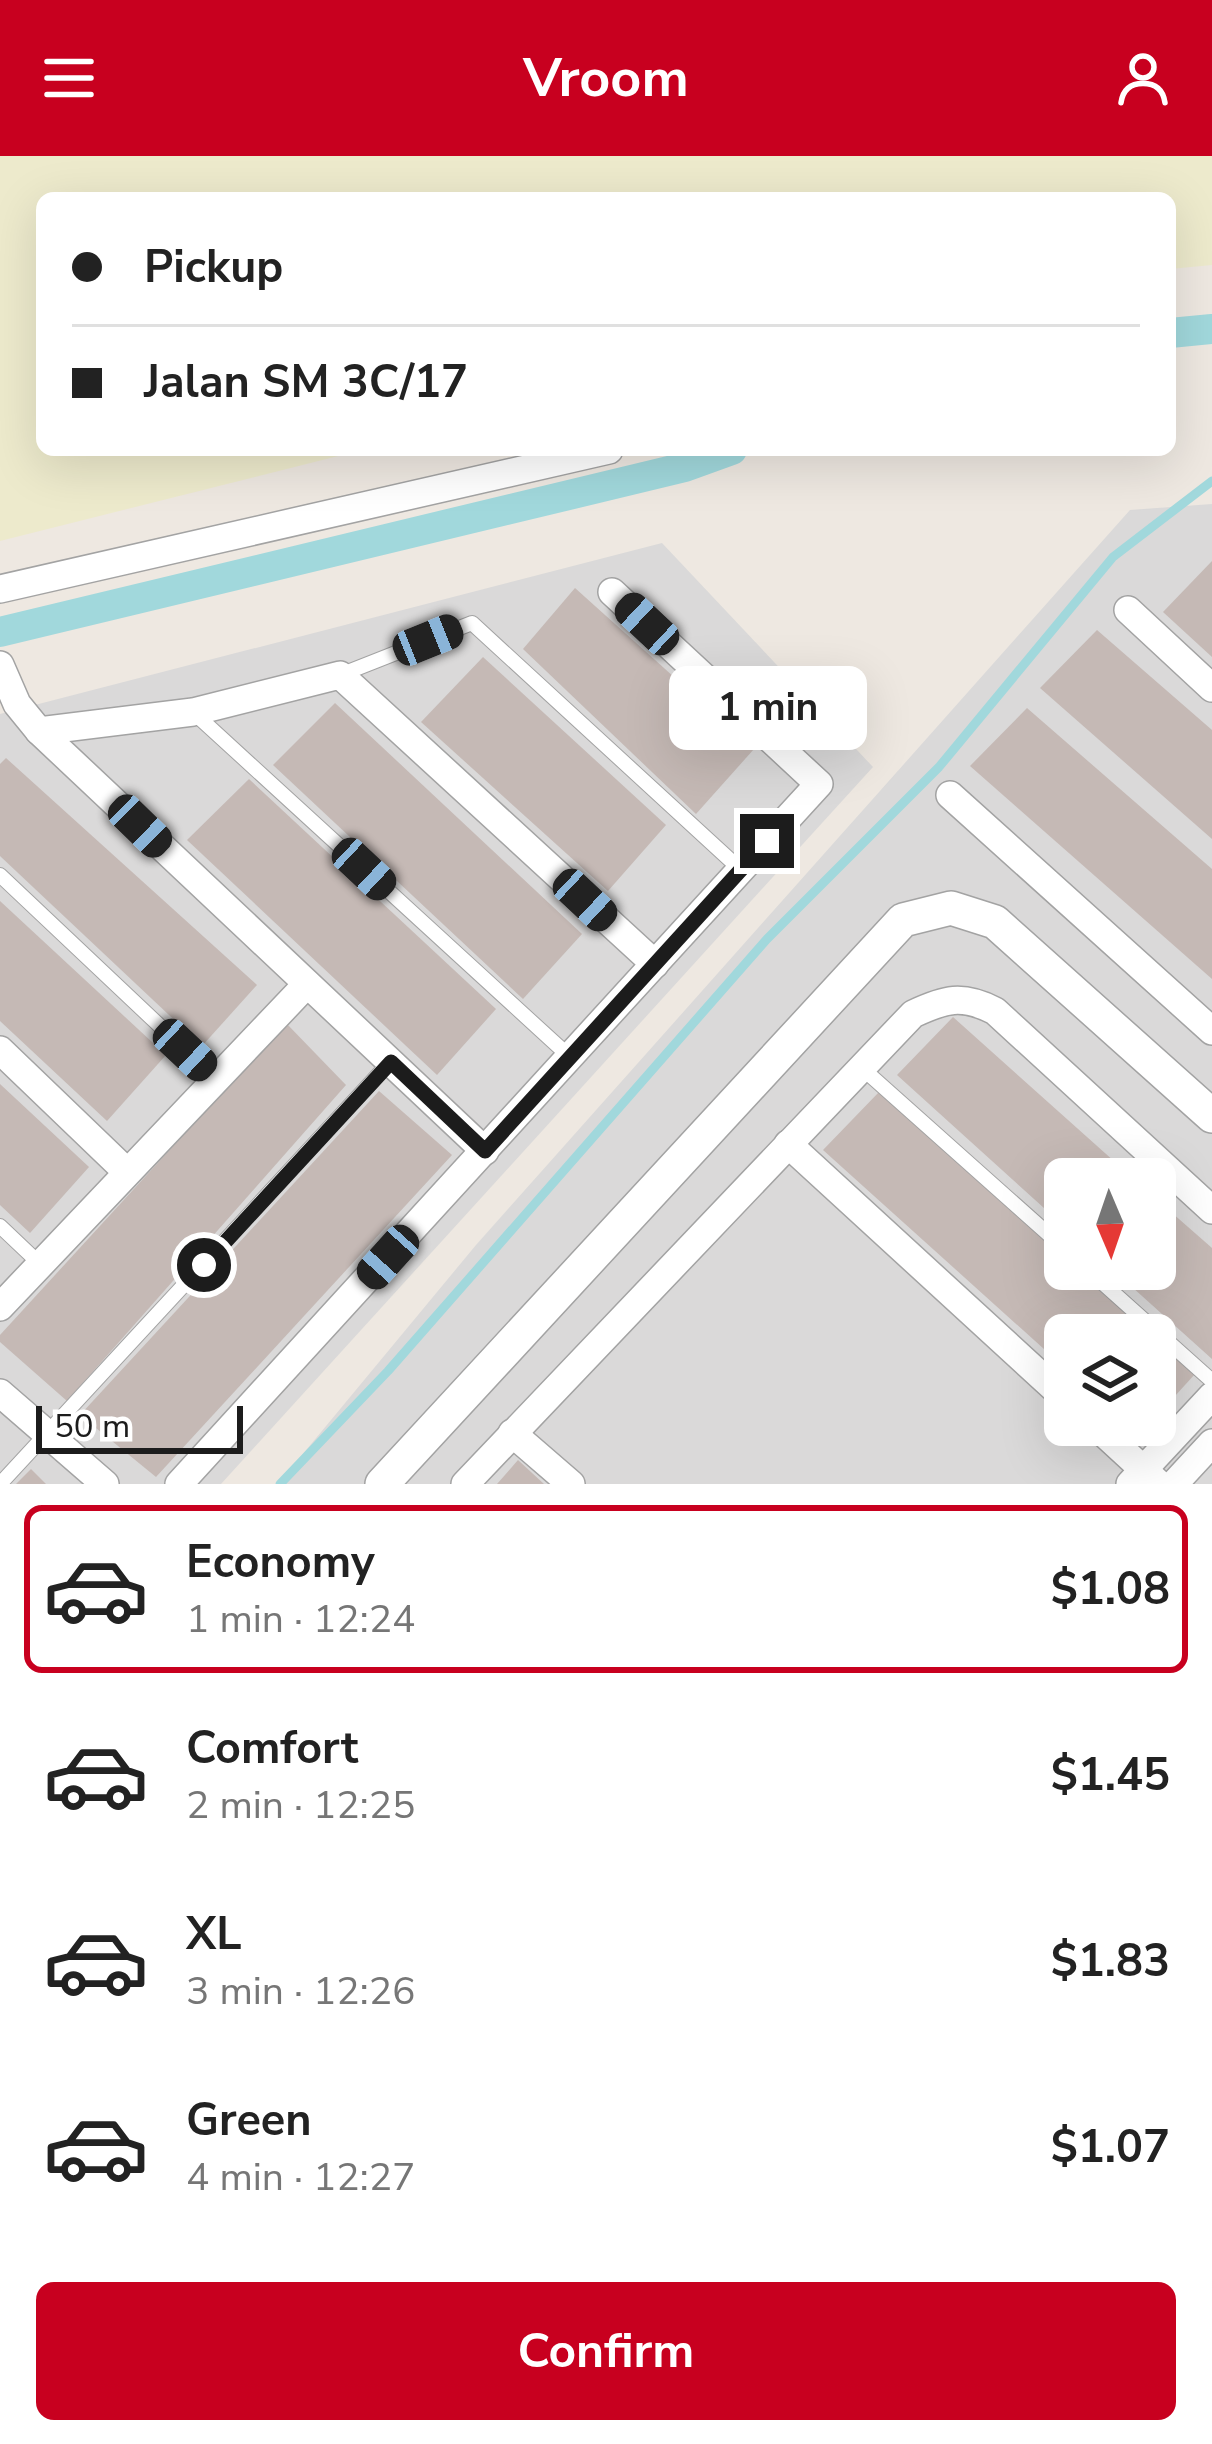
<!DOCTYPE html>
<html lang="en">
<head>
<meta charset="utf-8">
<style>
	:root { --surface:#fff; --page:#f2f2f2; --text:#222; --muted:#767676; --line:#e0e0e0; --accent:#c8001f }
	body { margin:0; font-family:"Nunito Sans",sans-serif; background:var(--page); color:var(--text); height:100vh; display:flex; flex-direction:column; font-size:45px; white-space:nowrap }
	* { box-sizing:border-box; margin:0 }
	p { font-size:39px; color:var(--muted) }
	.icon { flex:none; width:66px; height:66px; fill:none; stroke:currentColor; stroke-width:2; stroke-linecap:round; stroke-linejoin:round }
	.map { position:relative; height:1328px; overflow:hidden }
	.details { display:flex; flex-direction:column; background:var(--surface); flex:1 }
	.details>* { flex:none }
	.banner { position:absolute; left:36px; top:36px; width:1140px; height:264px; border-radius:18px; box-shadow:0 12px 48px #0002; display:grid; align-content:center; height:264px; padding:0 36px; background:var(--surface) }
	.needle { width:78px; rotate:178deg }
	.tools { position:absolute; left:1044px; top:1002px; display:grid; gap:24px }
	.tools a { display:grid; place-items:center; width:132px; height:132px; border-radius:18px; background:var(--surface); box-shadow:0 12px 48px #0002; font-size:60px }
	.scale { position:absolute; left:36px; bottom:30px; width:207px; box-sizing:border-box; padding-left:12px; border:6px solid #1c1c1c; border-top:0; font-size:33px; line-height:42px; white-space:nowrap; color:#1c1c1c; -webkit-text-stroke:9px #fff; paint-order:stroke }
	.end { position:absolute; width:54px; height:54px; margin:-27px; border:15px solid #1c1c1c; background:#fff; box-shadow:0 0 0 6px #fff }
	.from { border-radius:50% }
	.bubble { position:absolute; height:84px; border-radius:18px; background:var(--surface); box-shadow:0 12px 48px #0002; font-size:39px; font-weight:700; line-height:84px; text-align:center }
	.car { position:absolute; width:36px; height:72px; margin:-36px -18px; border-radius:15px; box-shadow:0 0 9px 3px #0007; background:linear-gradient(#222 24%,#8ab4d8 0 40%,#222 0 76%,#8ab4d8 0 86%,#222 0) }
	.banner b { display:flex; align-items:center; gap:42px; height:114px; font-size:45px }
	.banner b+b { border-top:3px solid var(--line) }
	.banner i { width:30px; height:30px; background:var(--text) }
	ul { padding:21px 0 0; list-style:none }
	li { display:flex; align-items:center; gap:36px; height:168px; margin:0 24px 18px; padding:0 12px; border:6px solid transparent; border-radius:18px }
	li div { flex:1 }
	li b { display:block; font-size:45px }
	li em { font-style:normal; font-weight:700 }
	li.selected { border-color:var(--accent) }
	li>.icon { width:108px; height:108px; stroke-width:1.5 }
	.cta { display:flex; gap:24px; margin-top:auto; padding:24px 36px }
	.cta a { flex:1; height:138px; border-radius:18px; background:var(--accent); color:#fff; font-size:48px; font-weight:700; line-height:138px; text-align:center }
	header { display:flex; justify-content:space-between; align-items:center; height:156px; padding:0 36px; background:var(--accent); color:#fff; font-size:54px; font-weight:700 }
	.map>svg:first-child { display:block }
</style>
</head>
<body>
<header><svg class="icon" aria-label="menu" viewBox="0 0 24 24"><path d="M4 6h16M4 12h16M4 18h16"/></svg>Vroom<svg class="icon" aria-label="person" viewBox="0 0 24 24"><circle cx="12" cy="8" r="4"/><path d="M4 21q1-7 8-7t8 7"/></svg></header>
<div class="map">
<svg width="1212" height="1328" viewBox="0 0 1212 1328">
	<rect width="100%" height="100%" fill="#eee8e1"/>
	<g fill="#dad9d9" fill-rule="evenodd">
		<path d="M1212,348V1328H278L476,1089L1130,354ZM1065,1023H1155V1113H1065ZM1065,1179H1155V1269H1065Z"/>
		<path d="M662,387L873,611L221,1328H0V558Z"/>
	</g>
	<path fill="#edeacc" d="M0,0H1212V109L1170,113V42H42V294H362L0,385Z"/>
	<g fill="none" stroke-linecap="round" stroke-linejoin="round">
		<path stroke="#a1d8dc" stroke-width="9" d="M280,1328L388,1215L767,783L939,611L1113,401L1212,325"/>
		<g stroke="#a1d8dc" stroke-width="30">
			<path d="M1170,177L1212,173"/>
			<path d="M0,476L685,311L732,294"/>
		</g>
	</g>
	<g fill="#c5b9b5">
		<path d="M1212,405V501L1163,456Z"/>
		<path d="M575,432L754,593L696,658L523,493Z"/>
		<path d="M1097,474L1212,574V683L1040,532Z"/>
		<path d="M483,501L666,669L608,735L421,566Z"/>
		<path d="M335,547L582,778L523,843L273,609Z"/>
		<path d="M1027,552L1212,713V823L970,610Z"/>
		<path d="M6,602L257,829L202,890L0,700V608Z"/>
		<path d="M249,623L496,853L437,919L187,684Z"/>
		<path d="M0,745L166,899L107,965L0,865Z"/>
		<path d="M953,861L1134,1023H1065V1071L897,919Z"/>
		<path d="M286,867L346,929L67,1245L0,1186V1179Z"/>
		<path d="M0,928L89,1011L30,1077L0,1049Z"/>
		<path d="M379,935L452,999L156,1321L80,1259Z"/>
		<path d="M879,936L1065,1102V1113H1077L1151,1179H1065V1212L823,994Z"/>
		<path d="M1155,1042L1212,1092V1203L1112,1113H1155Z"/>
		<path d="M1155,1182L1195,1218L1155,1262Z"/>
		<path d="M518,1304L544,1328H497Z"/>
		<path d="M31,1313L46,1328H16Z"/>
	</g>
	<g fill="none" stroke-linecap="round" stroke-linejoin="round">
		<defs>
			<g id="service">
				<path d="M340,519L472,467L741,714"/>
				<path d="M193,556L570,901"/>
				<path d="M0,719L216,923"/>
				<path d="M862,912L1065,1093"/>
				<path d="M0,1070L40,1108"/>
				<path d="M1087,1113L1212,1225"/>
				<path d="M0,1328L390,906"/>
			</g>
			<g id="minor">
				<path d="M0,433L609,294"/>
				<path d="M1128,454L1212,532"/>
				<path d="M0,509L17,548L39,575"/>
				<path d="M950,639L1212,875"/>
				<path d="M0,894L126,1015"/>
				<path d="M788,988L1065,1242"/>
				<path d="M485,995L39,575L193,556L340,519L655,808"/>
				<path d="M0,1151L307,828"/>
				<path d="M0,1237L105,1328"/>
				<path d="M1095,1269L1159,1328"/>
				<path d="M512,1277L571,1328"/>
				<path d="M179,1328L819,628L612,436"/>
				<path d="M465,1328L913,858C945,843 962,838 995,855L1212,1054"/>
				<path d="M1130,1328L1212,1240"/>
				<path d="M1174,1328L1212,1287"/>
			</g>
			<path id="tertiary" d="M382,1328L903,764L951,752L995,766L1212,960"/>
		</defs>
		<use href="#service" stroke="#a3a3a3" stroke-width="16"/>
		<use href="#minor" stroke="#a3a3a3" stroke-width="30"/>
		<use href="#tertiary" stroke="#a3a3a3" stroke-width="36"/>
		<use href="#service" stroke="#fff" stroke-width="14"/>
		<use href="#minor" stroke="#fff" stroke-width="27"/>
		<use href="#tertiary" stroke="#fff" stroke-width="33"/>
	</g>
	<g fill="none" stroke-linecap="round" stroke-linejoin="round">
		<path stroke="#1c1c1c" stroke-width="15" d="M204,1109L391,906L485,995L767,685"/>
	</g>
</svg>
<div class="tools">
<a><svg class="needle" viewBox="-14 -14 28 28"><path d="M0-13l5 13h-10z" fill="#e53935"/><path d="M0 13l5-13h-10z" fill="#767676"/></svg></a>
<a><svg class="icon" aria-label="layers" viewBox="0 0 24 24"><path d="M12 4l9 5-9 5-9-5zM3 14l9 5 9-5"/></svg></a>
</div>
<div class="scale">50 m</div>
<i class="end from" style="left:204px;top:1109px"></i>
<i class="end" style="left:767px;top:685px"></i>
<div class="bubble" style="left:669px;top:510px;width:198px">1 min</div>
<i class="car" style="left:647px;top:468px;rotate:313deg"></i>
<i class="car" style="left:428px;top:484px;rotate:68deg"></i>
<i class="car" style="left:140px;top:670px;rotate:134deg"></i>
<i class="car" style="left:364px;top:713px;rotate:133deg"></i>
<i class="car" style="left:585px;top:744px;rotate:133deg"></i>
<i class="car" style="left:185px;top:894px;rotate:133deg"></i>
<i class="car" style="left:388px;top:1101px;rotate:222deg"></i>
<div class="banner">
<b><i class="from"></i>Pickup</b>
<b><i></i>Jalan SM 3C/17</b>
</div>
</div>
<section class="details">
<ul>
<li class="selected"><svg class="icon" aria-label="car" viewBox="0 0 24 24"><path d="M5 17H2v-5l4-1 3-4h7l3 4 3 1v5h-3M9 17h6M6 11h13"/><circle cx="7" cy="17" r="2"/><circle cx="17" cy="17" r="2"/></svg><div><b>Economy</b><p>1 min · 12:24</p></div><em>$1.08</em></li>
<li><svg class="icon" aria-label="car" viewBox="0 0 24 24"><path d="M5 17H2v-5l4-1 3-4h7l3 4 3 1v5h-3M9 17h6M6 11h13"/><circle cx="7" cy="17" r="2"/><circle cx="17" cy="17" r="2"/></svg><div><b>Comfort</b><p>2 min · 12:25</p></div><em>$1.45</em></li>
<li><svg class="icon" aria-label="car" viewBox="0 0 24 24"><path d="M5 17H2v-5l4-1 3-4h7l3 4 3 1v5h-3M9 17h6M6 11h13"/><circle cx="7" cy="17" r="2"/><circle cx="17" cy="17" r="2"/></svg><div><b>XL</b><p>3 min · 12:26</p></div><em>$1.83</em></li>
<li><svg class="icon" aria-label="car" viewBox="0 0 24 24"><path d="M5 17H2v-5l4-1 3-4h7l3 4 3 1v5h-3M9 17h6M6 11h13"/><circle cx="7" cy="17" r="2"/><circle cx="17" cy="17" r="2"/></svg><div><b>Green</b><p>4 min · 12:27</p></div><em>$1.07</em></li>
</ul>
<div class="cta"><a>Confirm</a></div>
</section>
</body>
</html>
